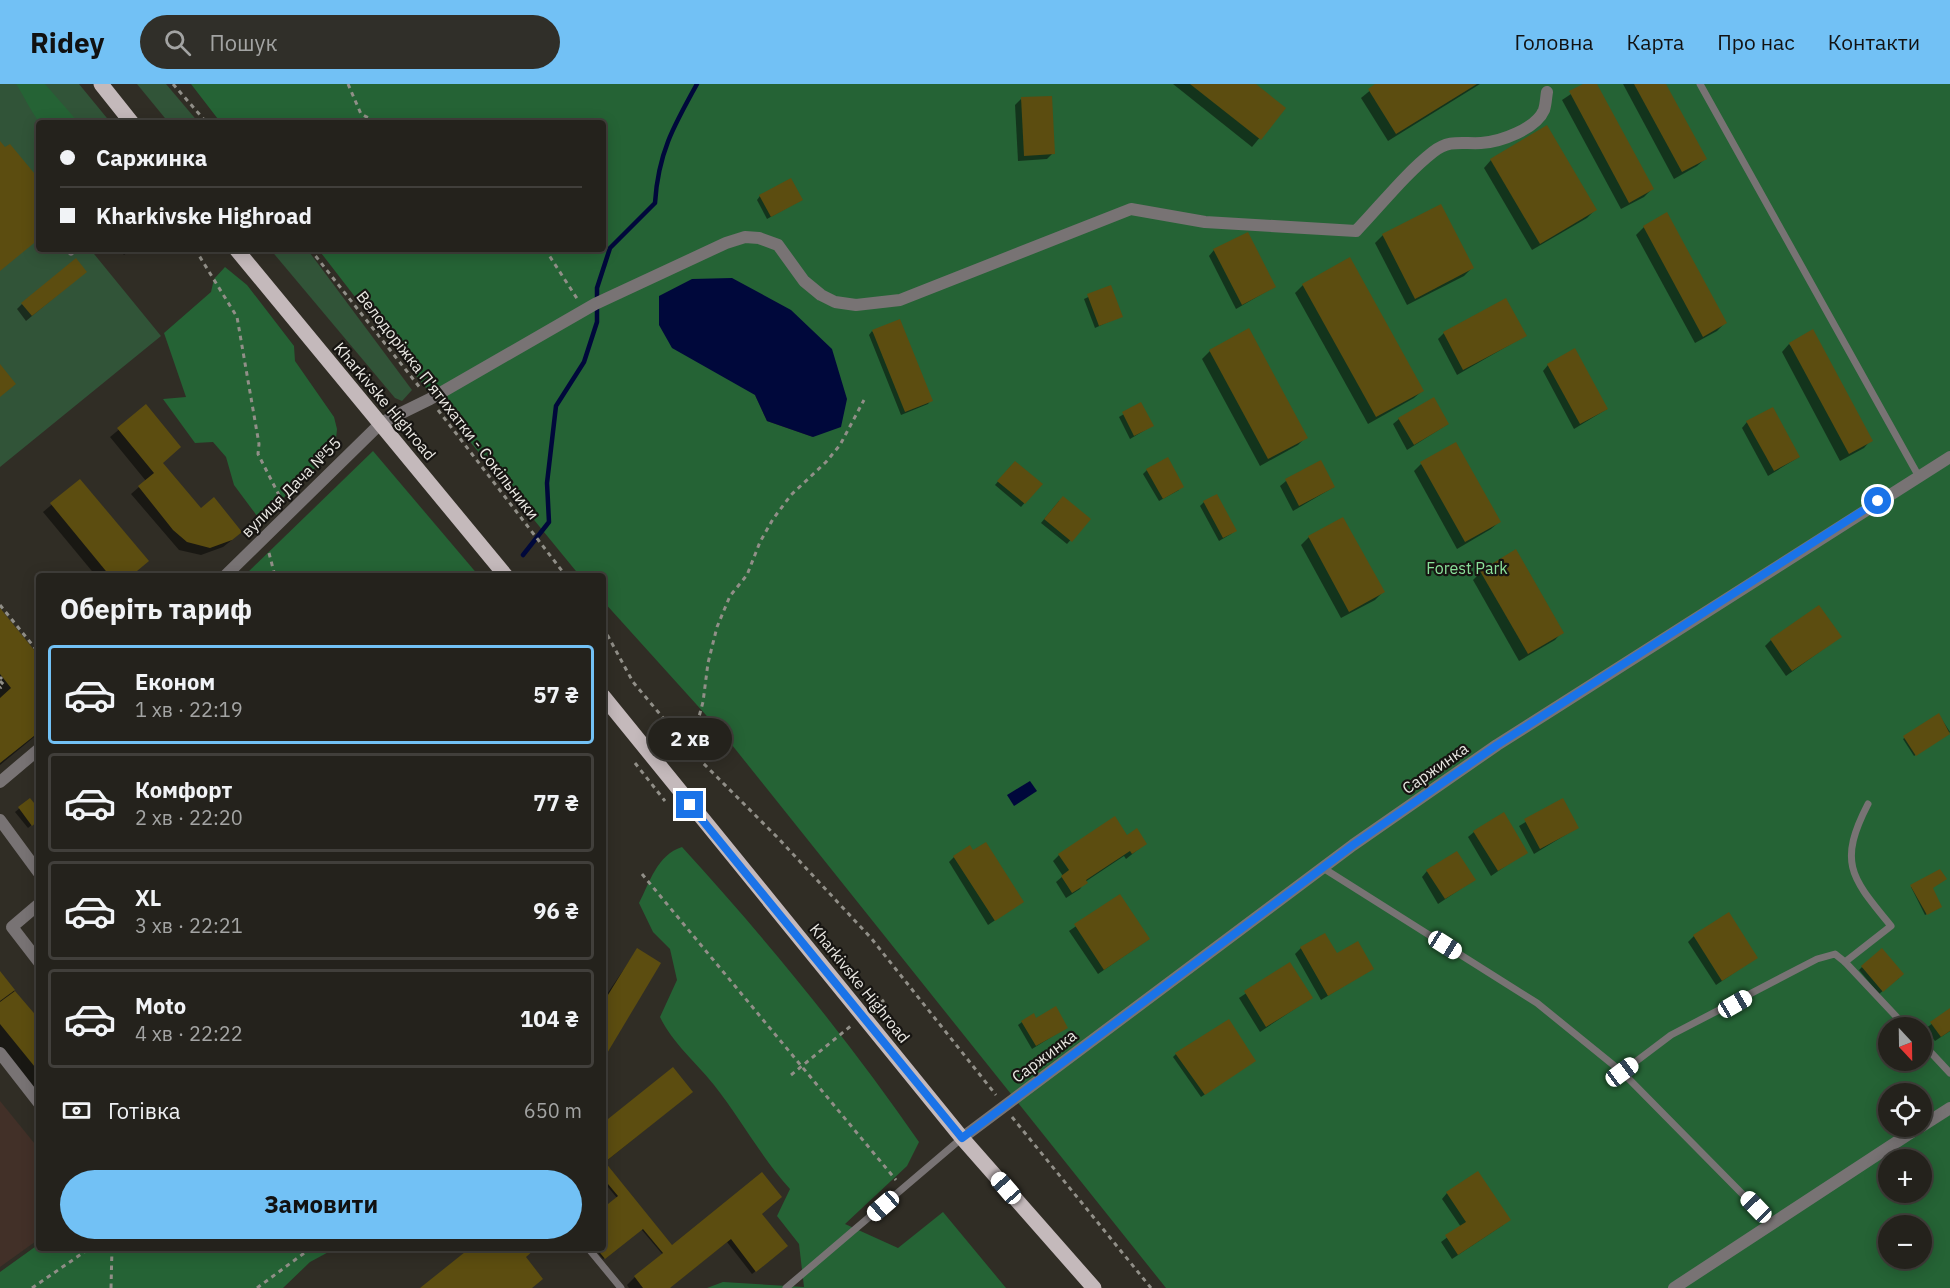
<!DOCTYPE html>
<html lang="uk">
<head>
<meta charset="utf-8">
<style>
	:root { --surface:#24221c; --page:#302f29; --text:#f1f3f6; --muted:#a3a4a3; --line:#413f3b; --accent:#72c1f5 }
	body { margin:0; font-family:"IBM Plex Sans",sans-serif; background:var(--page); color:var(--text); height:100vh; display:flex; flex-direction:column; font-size:22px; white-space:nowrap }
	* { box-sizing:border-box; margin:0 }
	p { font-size:20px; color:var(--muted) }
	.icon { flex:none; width:33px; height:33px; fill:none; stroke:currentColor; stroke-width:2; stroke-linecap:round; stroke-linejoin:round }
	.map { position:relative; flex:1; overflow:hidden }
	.sheet { position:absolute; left:36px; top:489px; width:570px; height:678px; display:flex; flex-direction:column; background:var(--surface); border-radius:6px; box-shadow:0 3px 15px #0003,0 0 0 2px var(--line) }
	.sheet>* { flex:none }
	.hud { position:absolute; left:36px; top:36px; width:570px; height:132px; border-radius:6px; box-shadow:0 3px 15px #0003,0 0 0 2px var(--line); display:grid; align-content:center; height:132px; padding:0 24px; background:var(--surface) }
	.needle { width:39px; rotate:158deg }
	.tools { position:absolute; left:1878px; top:933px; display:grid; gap:12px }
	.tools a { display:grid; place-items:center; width:54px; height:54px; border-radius:50%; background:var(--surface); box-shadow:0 3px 15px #0003,0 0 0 2px var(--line); font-size:30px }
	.end { position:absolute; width:27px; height:27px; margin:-14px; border:8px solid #1a73e8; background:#fff; box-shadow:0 0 0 3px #fff }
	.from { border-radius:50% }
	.bubble { position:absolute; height:42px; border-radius:21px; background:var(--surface); box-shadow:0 3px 15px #0003,0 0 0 2px var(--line); font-size:20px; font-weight:700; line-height:42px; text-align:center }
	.car { position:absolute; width:18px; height:36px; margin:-18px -9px; border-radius:8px; box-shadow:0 0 4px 2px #0007; background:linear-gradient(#fff 24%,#345 0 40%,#fff 0 76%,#345 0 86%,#fff 0) }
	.hud b { display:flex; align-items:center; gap:21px; height:57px; font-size:22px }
	.hud b+b { border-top:2px solid var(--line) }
	.hud i { width:15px; height:15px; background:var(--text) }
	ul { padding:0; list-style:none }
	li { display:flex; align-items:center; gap:18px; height:99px; margin:0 12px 9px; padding:0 12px; border:3px solid var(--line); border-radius:6px }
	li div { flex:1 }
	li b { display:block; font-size:22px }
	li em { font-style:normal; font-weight:700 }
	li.selected { border-color:var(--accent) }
	li>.icon { width:54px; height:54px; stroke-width:1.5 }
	h2 { padding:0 24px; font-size:27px; line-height:72px }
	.pay { display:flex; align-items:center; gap:15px; height:66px; padding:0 24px; font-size:22px }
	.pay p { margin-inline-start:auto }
	.button { display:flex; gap:12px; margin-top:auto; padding:12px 24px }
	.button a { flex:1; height:69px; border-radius:36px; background:var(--accent); color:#111; font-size:24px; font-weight:700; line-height:69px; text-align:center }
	header { display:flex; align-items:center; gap:36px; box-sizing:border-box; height:84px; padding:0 30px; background:var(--accent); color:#111 }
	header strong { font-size:28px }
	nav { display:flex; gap:33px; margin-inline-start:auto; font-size:21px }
	.search { width:420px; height:54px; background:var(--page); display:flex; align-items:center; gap:15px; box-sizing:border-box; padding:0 21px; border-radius:33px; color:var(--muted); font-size:22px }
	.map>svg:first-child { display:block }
</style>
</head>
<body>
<header>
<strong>Ridey</strong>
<div class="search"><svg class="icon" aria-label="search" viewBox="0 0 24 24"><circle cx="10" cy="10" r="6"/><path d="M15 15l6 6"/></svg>Пошук</div>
<nav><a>Головна</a><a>Карта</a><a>Про нас</a><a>Контакти</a></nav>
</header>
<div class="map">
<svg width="1950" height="1204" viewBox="0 0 1950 1204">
	<rect width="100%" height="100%" fill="#302d25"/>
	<path fill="#423028" d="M0,1017L39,1065V1155L0,1183Z"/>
	<g fill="#315438">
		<path d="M0,0H79L111,39H39V165H90L161,252L0,383Z"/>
		<path d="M137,0H166L199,39H169Z"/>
		<path d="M270,165H307L412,306L402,317L395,314Z"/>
	</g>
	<g fill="#256335" fill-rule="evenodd">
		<path d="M16,0H45L79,39H41C34,34 23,10 16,0Z"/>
		<path d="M191,0H1950V1204H1166L724,651L603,517V492H580L417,293L318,165H603V39H221ZM755,311L813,353L767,337ZM1888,944H1922V976H1888ZM1888,1010H1922V1042H1888ZM1888,1076H1922V1108H1888ZM1888,1142H1922V1174H1888Z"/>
		<path d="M225,183L247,201L294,262L295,277L334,333L337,345L335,365L260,436L234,401L226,373L213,358L195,359L163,315L186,313L164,249L211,208L214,195Z"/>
		<path d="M373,367L479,492H244Z"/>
		<path d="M682,763C767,856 847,954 919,1058L907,1082L845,1140L898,1164L943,1128L1006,1204H707L723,1198L804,1203L799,1160L777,1132L790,1105C761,1073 741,1035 714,1001C696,978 673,960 660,933L677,896L670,865L653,848L639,819C650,798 657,771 682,763Z"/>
		<path d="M39,1160V1164H336L310,1178L283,1204H0V1188Z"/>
	</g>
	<g fill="#00083b">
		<path d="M732,194L791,226L832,265L847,315L841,343L813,353L767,337L755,311L672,264L659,241V212L692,195Z"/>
		<path d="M1030,697L1037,707L1014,722L1007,711Z"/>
	</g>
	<g fill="#0007">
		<path d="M1173,0H1254L1284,24L1252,63Z"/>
		<path d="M1378,0H1480L1388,57L1361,14Z"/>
		<path d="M1586,0H1595L1652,105L1644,113L1621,125L1562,16Z"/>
		<path d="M1623,0H1664L1705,75L1697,82L1674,95Z"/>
		<path d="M1021,15L1053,69L1047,75L1018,77L1015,21Z"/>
		<path d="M1491,76L1595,126L1587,134L1532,166L1484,84Z"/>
		<path d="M760,112L801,116L767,135L757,116Z"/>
		<path d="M1644,143L1725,239L1717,247L1695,259L1636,151Z"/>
		<path d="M1383,151L1472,184L1464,192L1407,221L1375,159Z"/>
		<path d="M119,165H131L124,171Z"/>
		<path d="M1214,166L1274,203L1236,225L1209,172Z"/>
		<path d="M1349,175L1422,307L1414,314L1368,340L1295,209L1303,201Z"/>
		<path d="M79,193L26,237L17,225L22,220Z"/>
		<path d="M1110,203L1121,232L1095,244L1084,215Z"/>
		<path d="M872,247L931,316L928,320L901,331L869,251Z"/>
		<path d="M1444,249L1525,252L1457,291L1438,255Z"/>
		<path d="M1789,260L1871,356L1864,364L1840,377L1782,268Z"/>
		<path d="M1210,267L1306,353L1298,361L1260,382L1202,275Z"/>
		<path d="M1548,281L1607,325L1574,345L1543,287Z"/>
		<path d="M1141,320L1152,342L1130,355L1119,333Z"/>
		<path d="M146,323L161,379L200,426L232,456L223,463L201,471L179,466L131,410L146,397L110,353Z"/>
		<path d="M1399,335L1448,340L1407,366L1393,340Z"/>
		<path d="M1747,338L1799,373L1768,392L1742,344Z"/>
		<path d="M1421,380L1499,438L1491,445L1457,465L1414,387Z"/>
		<path d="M1011,382L1041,400L1021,423L995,401Z"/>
		<path d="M1147,386L1179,406L1159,417L1143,390Z"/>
		<path d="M80,397L131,492H96L43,428Z"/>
		<path d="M1286,397L1334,403L1293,427L1280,402Z"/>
		<path d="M1059,417L1089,435L1067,460L1041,439Z"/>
		<path d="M1204,418L1235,447L1231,450L1219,457L1200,422Z"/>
		<path d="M1343,435L1383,508L1375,516L1341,534L1301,461L1309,453Z"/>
		<path d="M1481,488L1562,548L1555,556L1519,577L1473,496Z"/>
		<path d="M0,526L39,574V649L0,681Z"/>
		<path d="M1840,553L1786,592L1765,562L1771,556Z"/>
		<path d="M1939,631L1950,648L1914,672L1903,655Z"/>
		<path d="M30,716L39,728V735L28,744L15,728Z"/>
		<path d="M1562,716L1577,744L1534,770L1519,742Z"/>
		<path d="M1474,748L1526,768L1491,792L1468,753Z"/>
		<path d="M1127,753L1145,760L1126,775L1124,772L1085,798L1080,805L1066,814L1056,798L1063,792L1053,777L1059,771Z"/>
		<path d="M954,773L1022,818L988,841L949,778Z"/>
		<path d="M1427,787L1474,796L1438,820L1422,793Z"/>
		<path d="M1911,803L1931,804L1939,824L1925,831Z"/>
		<path d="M1120,812L1149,855L1098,890L1069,847Z"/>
		<path d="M1694,852L1756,874L1716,901L1688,858Z"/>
		<path d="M1301,864L1336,871L1372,885L1321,916L1295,870Z"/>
		<path d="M637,866L603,973V916Z"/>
		<path d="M1290,880L1311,914L1260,948L1239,914Z"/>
		<path d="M1862,883L1899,894L1879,910L1859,886Z"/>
		<path d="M0,890L39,937V1026L0,978Z"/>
		<path d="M1950,926V947L1935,957L1925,945Z"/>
		<path d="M1036,936L1066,944L1032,965L1018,941L1022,938Z"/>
		<path d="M1176,970L1250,980L1201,1013L1173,973Z"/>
		<path d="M683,1015L604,1079L672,1163L761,1130L782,1166L752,1190L727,1158L669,1204H629L627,1201L635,1193L663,1171L641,1145L603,1175L594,1164H603V1126L617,1114L603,1097V1041Z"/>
		<path d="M1447,1109L1503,1141L1452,1175L1441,1158L1461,1143L1442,1115Z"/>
	</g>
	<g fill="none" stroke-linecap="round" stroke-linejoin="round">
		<path stroke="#00083b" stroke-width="4.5" d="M523,471L549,438L547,399L556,322L584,278L597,238V204L610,164L655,119C658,70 673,43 697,0"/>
	</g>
	<g fill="#5c4d10">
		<path d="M1190,0H1256L1286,24L1261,56Z"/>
		<path d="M1375,0H1477L1396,50L1368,5Z"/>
		<path d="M1583,0H1597L1654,105L1629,119L1569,7Z"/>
		<path d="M1634,0H1666L1707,75L1682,88Z"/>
		<path d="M1052,12L1055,70L1024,72L1021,13Z"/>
		<path d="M1547,41L1597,126L1540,160L1490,75Z"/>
		<path d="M0,57L5,63L10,60L39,95V155L0,187Z"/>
		<path d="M791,94L803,116L771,133L759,111Z"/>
		<path d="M1441,120L1474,184L1415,215L1382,150Z"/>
		<path d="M1667,128L1727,239L1703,253L1643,142Z"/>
		<path d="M1248,148L1276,203L1242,221L1213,165Z"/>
		<path d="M1350,173L1424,307L1376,333L1302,200Z"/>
		<path d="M76,174L87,188L32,232L21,219Z"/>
		<path d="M1111,201L1123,233L1099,242L1087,210Z"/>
		<path d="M1506,214L1527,252L1463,286L1443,248Z"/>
		<path d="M900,235L933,317L905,328L872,246Z"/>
		<path d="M1249,244L1308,354L1268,375L1209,266Z"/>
		<path d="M1813,245L1873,357L1849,370L1789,259Z"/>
		<path d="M1575,264L1608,325L1580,340L1547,280Z"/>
		<path d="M0,280L16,300L0,313Z"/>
		<path d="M1434,313L1449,340L1414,361L1398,334Z"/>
		<path d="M1141,318L1154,342L1134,352L1122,328Z"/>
		<path d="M146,320L181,363L163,379L201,424L214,413L242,448L232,456L210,464L187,458L173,446L138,402L154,389L117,344Z"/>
		<path d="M1773,323L1800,373L1774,387L1746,337Z"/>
		<path d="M1456,358L1501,438L1465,458L1420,378Z"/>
		<path d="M1168,373L1184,403L1163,415L1146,385Z"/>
		<path d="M1321,376L1335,403L1299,422L1285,395Z"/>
		<path d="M1015,377L1043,400L1025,420L997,397Z"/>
		<path d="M80,395L149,477L131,492H110L50,419Z"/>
		<path d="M1217,410L1237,447L1223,454L1203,417Z"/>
		<path d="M1063,412L1091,435L1072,458L1044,435Z"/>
		<path d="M1343,433L1385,508L1349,528L1308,452Z"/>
		<path d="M1516,465L1564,549L1528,570L1480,487Z"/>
		<path d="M1819,521L1842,553L1792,587L1770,555Z"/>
		<path d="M0,524L39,572V648L0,679V614L11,604L0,590Z"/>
		<path d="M1939,629L1950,650L1916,672L1903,652Z"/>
		<path d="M30,714L39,725V736L32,742L18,723Z"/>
		<path d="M1563,714L1579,744L1540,765L1524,735Z"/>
		<path d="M1504,728L1528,769L1498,787L1473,747Z"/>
		<path d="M1115,732L1127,751L1137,744L1147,760L1132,770L1130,767L1086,796L1088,799L1072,809L1061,792L1069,786L1058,770Z"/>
		<path d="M986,758L1024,818L995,837L953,772L970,761L973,766Z"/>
		<path d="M1457,767L1476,796L1445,815L1426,786Z"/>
		<path d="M1940,785L1947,795L1933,804L1942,823L1927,831L1910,801Z"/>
		<path d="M1120,810L1150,855L1104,886L1074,840Z"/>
		<path d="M1729,828L1758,874L1722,897L1693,851Z"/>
		<path d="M1325,849L1337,869L1358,857L1374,885L1328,912L1300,863Z"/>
		<path d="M637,864L661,879L603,976V919Z"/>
		<path d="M1882,864L1904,890L1883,908L1861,882Z"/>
		<path d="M1290,878L1313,914L1266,943L1244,907Z"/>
		<path d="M0,887L15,906L0,917Z"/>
		<path d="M15,907L39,935V988L0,940V918Z"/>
		<path d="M1056,922L1068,944L1036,962L1021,937L1034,929L1036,934Z"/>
		<path d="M1950,924V947L1941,953L1930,938Z"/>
		<path d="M1229,935L1256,977L1205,1011L1175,969Z"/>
		<path d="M673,983L693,1008L605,1078L672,1161L762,1088L782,1113L762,1130L788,1162L756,1188L731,1155L670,1204H643L634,1192L663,1169L643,1145L605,1175L596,1164H603V1124L618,1112L603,1094V1039Z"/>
		<path d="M1478,1087L1511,1136L1458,1171L1445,1151L1466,1138L1446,1108Z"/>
		<path d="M470,1164H533L534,1166L526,1173L543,1195L532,1204H420Z"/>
	</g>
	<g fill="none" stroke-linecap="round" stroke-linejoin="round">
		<g stroke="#918f88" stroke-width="3" stroke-dasharray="4.5 4.5" stroke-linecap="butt">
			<path d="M173,0L207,39"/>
			<path d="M348,0L361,30L378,39"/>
			<path d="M195,165L237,233L259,360L258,370L282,417"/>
			<path d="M310,165L421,305"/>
			<path d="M545,165L578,216"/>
			<path d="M438,326L566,492"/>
			<path d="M269,469L275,492"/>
			<path d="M0,521L39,569"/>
			<path d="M603,543L633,598L690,666L778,754L871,854L996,1011"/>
			<path d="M0,595L2,593"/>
			<path d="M0,597L4,601L0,604"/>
			<path d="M690,666L703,618L708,579L717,543L730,512L747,491L760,458L773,435L791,411L826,378L840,361L864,316"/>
			<path d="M635,679L665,717"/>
			<path d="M642,790L896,1096"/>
			<path d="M874,924L884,916"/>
			<path d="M791,991L852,941"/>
			<path d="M1012,1033L1151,1204"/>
			<path d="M32,1204L90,1164"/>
			<path d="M111,1204L112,1164"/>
			<path d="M257,1204L311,1164"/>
		</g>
		<g stroke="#787374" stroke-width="7">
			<path d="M1700,0L1918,391"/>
			<path d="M71,168L74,165"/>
			<path d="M1868,720C1837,780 1852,794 1891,842L1845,878L1907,944"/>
			<path d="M1323,784L1537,919L1622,988L1772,1140"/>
			<path d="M1922,959L1950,989"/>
			<path d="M1622,988L1671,951L1817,875L1835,870L1845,878"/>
			<path d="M588,1164L621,1204"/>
			<path d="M786,1204L962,1054"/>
		</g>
		<g stroke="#787374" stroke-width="12">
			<path d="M225,492L381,339L430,315L595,220L726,159L745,153L759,154L778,161L804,197L821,211L835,218L856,221L900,216L1131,125L1205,138L1356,147C1381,121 1405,90 1433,68C1450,55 1462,60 1481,59C1500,58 1536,45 1544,26C1546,20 1546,13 1547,8"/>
			<path d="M0,698L39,665"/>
			<path d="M0,736L39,789"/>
			<path d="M39,820L12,843L39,878"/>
			<path d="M0,969L39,1019"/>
			<path d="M1922,1042L1950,1024"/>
			<path d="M962,1054L1353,761L1497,661L1950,373"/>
			<path d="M1674,1204L1921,1042"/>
		</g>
		<g stroke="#c4b9bb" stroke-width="15">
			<path d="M101,0L132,39"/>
			<path d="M236,165L506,492"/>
			<path d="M603,612L962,1054L1094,1204"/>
		</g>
	</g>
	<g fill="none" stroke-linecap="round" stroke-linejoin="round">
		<path stroke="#1a73e8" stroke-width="8" d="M690,721L962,1054L1353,761L1497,661L1878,417"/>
	</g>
	<g text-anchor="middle" stroke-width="4.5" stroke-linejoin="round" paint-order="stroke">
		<g font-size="16" fill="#eae8e3" stroke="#171512">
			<text transform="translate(385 317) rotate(50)" y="6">Kharkivske Highroad</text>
			<text transform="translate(448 321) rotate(52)" y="6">Велодоріжка П'ятихатки - Сокільники</text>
			<text transform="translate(291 403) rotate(-45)" y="6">вулиця Дача №55</text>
			<text transform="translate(1435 684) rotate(-35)" y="6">Саржинка</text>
			<text transform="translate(860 899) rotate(51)" y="6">Kharkivske Highroad</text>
			<text transform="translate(1044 972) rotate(-37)" y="6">Саржинка</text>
		</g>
		<g font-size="16" fill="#8be19b" stroke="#171512">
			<text x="1467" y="490">Forest Park</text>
		</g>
	</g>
</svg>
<div class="tools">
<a><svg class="needle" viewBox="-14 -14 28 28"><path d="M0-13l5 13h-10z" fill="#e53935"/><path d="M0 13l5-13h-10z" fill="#a3a4a3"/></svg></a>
<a><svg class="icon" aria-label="locate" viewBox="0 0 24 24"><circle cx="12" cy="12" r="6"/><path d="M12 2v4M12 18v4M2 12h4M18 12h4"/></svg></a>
<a>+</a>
<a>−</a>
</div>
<i class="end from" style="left:1878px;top:417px"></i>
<i class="end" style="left:690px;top:721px"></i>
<div class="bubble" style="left:648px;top:634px;width:84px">2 хв</div>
<i class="car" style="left:1445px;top:861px;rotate:122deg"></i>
<i class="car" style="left:1735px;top:920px;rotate:60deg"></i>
<i class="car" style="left:1622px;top:988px;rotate:53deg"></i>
<i class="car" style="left:1006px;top:1104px;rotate:319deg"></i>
<i class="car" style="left:883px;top:1122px;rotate:229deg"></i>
<i class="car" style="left:1756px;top:1123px;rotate:316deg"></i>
<div class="hud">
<b><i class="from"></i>Саржинка</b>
<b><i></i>Kharkivske Highroad</b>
</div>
<section class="sheet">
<h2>Оберіть тариф</h2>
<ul>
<li class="selected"><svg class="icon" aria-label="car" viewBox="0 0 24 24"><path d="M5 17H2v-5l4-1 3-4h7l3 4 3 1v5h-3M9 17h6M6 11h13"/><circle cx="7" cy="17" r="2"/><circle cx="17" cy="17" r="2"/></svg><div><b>Економ</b><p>1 хв · 22:19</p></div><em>57 ₴</em></li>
<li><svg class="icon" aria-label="car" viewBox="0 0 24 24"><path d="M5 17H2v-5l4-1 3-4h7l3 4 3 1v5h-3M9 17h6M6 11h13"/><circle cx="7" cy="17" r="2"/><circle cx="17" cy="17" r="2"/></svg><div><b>Комфорт</b><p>2 хв · 22:20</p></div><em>77 ₴</em></li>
<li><svg class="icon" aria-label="car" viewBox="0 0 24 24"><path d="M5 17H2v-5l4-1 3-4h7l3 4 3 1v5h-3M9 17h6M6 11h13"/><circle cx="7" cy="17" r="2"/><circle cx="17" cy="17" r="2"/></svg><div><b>XL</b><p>3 хв · 22:21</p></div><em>96 ₴</em></li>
<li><svg class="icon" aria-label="car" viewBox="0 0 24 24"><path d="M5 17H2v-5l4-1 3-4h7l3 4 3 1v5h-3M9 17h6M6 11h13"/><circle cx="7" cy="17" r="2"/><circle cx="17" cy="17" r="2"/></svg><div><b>Moto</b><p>4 хв · 22:22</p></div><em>104 ₴</em></li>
</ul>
<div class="pay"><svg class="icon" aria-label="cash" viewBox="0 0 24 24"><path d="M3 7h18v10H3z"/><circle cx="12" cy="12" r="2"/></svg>Готівка<p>650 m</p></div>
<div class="button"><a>Замовити</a></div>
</section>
</div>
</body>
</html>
